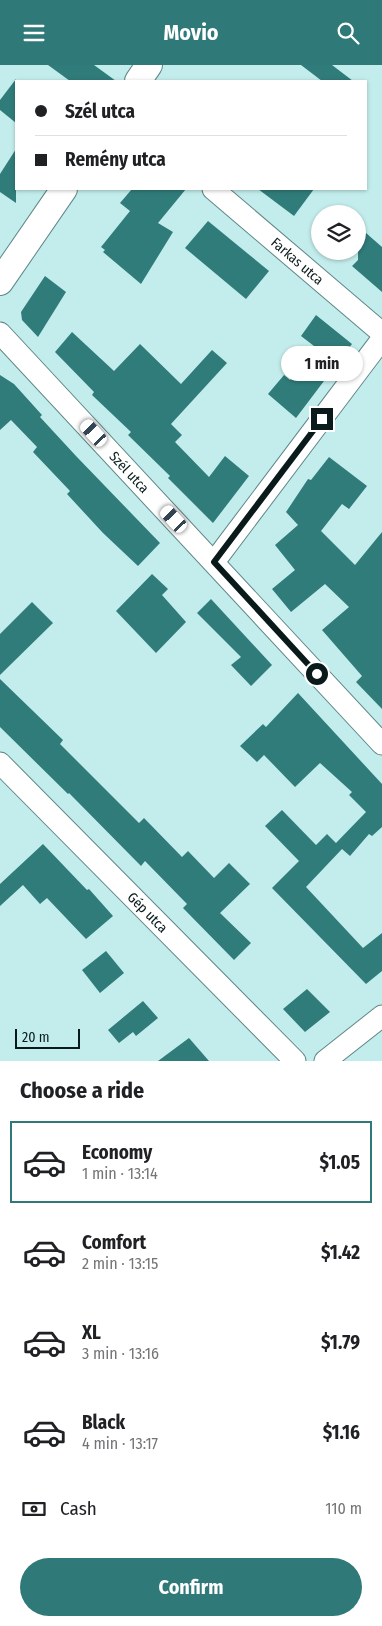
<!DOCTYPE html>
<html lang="en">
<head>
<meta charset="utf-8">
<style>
	:root { --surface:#fff; --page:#f6f6f6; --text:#202124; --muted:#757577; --line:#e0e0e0; --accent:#2f7978 }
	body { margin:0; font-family:"Fira Sans Condensed",sans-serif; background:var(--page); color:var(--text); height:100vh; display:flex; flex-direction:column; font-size:19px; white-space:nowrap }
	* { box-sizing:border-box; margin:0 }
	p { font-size:16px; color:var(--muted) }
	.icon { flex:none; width:28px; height:28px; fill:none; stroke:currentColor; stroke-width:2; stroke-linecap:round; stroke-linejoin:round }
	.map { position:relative; height:996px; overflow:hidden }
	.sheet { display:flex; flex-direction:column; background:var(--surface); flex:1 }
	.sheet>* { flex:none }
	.hud { position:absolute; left:15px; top:15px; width:352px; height:110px; border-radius:0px; box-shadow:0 1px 4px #0004; display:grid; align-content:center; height:110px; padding:0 20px; background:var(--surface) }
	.controls { position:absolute; left:311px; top:140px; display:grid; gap:10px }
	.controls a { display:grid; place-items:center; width:55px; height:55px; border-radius:50%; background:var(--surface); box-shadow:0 1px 4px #0004; font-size:25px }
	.scale { position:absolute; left:15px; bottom:12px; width:65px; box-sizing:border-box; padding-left:5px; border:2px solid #0a1a1a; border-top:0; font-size:14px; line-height:18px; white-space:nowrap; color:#0a1a1a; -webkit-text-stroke:4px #c3edec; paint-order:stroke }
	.end { position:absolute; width:22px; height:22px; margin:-11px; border:6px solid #0a1a1a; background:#fff; box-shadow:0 0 0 2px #fff }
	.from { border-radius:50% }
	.bubble { position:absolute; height:35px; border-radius:18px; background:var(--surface); box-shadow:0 1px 4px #0004; font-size:16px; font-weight:700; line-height:35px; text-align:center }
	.car { position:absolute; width:15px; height:30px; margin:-15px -8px; border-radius:6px; box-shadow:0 0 4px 1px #0007; background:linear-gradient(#fff 24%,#345 0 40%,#fff 0 76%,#345 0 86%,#fff 0) }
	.hud b { display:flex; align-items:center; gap:18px; height:48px; font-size:19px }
	.hud b+b { border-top:1px solid var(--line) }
	.hud i { width:12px; height:12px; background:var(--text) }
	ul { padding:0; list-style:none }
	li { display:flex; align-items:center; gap:15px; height:82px; margin:0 10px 8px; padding:0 10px; border:2px solid transparent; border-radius:0px }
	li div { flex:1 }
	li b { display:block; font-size:19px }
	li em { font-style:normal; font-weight:700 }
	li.selected { border-color:var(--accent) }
	li>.icon { width:45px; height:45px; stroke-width:1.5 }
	h2 { padding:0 20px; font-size:22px; line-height:60px }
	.pay { display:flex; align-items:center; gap:12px; height:55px; padding:0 20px; font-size:19px }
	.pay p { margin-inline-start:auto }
	.primary-button { display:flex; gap:10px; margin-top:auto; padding:10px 20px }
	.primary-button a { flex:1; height:58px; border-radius:30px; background:var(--accent); color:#fff; font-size:20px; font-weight:700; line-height:58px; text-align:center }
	header { display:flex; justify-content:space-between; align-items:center; height:65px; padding:0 20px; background:var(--accent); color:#fff; font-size:22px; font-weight:700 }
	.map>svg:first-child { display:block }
</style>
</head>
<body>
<header><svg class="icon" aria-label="menu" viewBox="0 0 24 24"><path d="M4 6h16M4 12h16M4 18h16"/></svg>Movio<svg class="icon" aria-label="search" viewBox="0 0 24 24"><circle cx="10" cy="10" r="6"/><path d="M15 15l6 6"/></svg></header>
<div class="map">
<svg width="382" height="996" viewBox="0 0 382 996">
	<rect width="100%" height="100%" fill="#c3edec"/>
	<g fill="#307c7b">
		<path d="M48,0H94L116,16H70Z"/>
		<path d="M301,0H332L353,16H322Z"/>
		<path d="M16,14V58L0,45V35Z"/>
		<path d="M16,84V138L0,127V109Z"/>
		<path d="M132,124H186L158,158L173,167L141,219L103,187L105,185L101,182L130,146L120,138Z"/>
		<path d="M258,124H314L294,151Z"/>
		<path d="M208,156L269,206L246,234L185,183Z"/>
		<path d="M358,161L382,182V227L352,201L358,195Z"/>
		<path d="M45,211L66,227L38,272L22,255L21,247Z"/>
		<path d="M316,250L352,279L296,353L268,329L284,310L290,315L314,281L301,271Z"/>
		<path d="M72,267L114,306L140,279L181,319L212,285L227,298L171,359L182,370L175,377L209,412L225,391L249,411L213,458L168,413L170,411L128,370L131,367L92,330L94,327L55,287Z"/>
		<path d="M0,310L14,319L42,350L40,352L76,391L160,478L138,501L103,468L67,429L70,426L33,387L37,382L11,355L0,365Z"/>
		<path d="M329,392L367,421L349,444L342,439L321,466L355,500L382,467V644L356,617L362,611L322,565L349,542L325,519L291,547L272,524L295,505L275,480L298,460L286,447L308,414L311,415Z"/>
		<path d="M152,509L168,524L162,530L186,557L156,588L116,546Z"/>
		<path d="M211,534L272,600L251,621L231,600L241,592L197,548Z"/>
		<path d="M32,537L53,558L0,610V569Z"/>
		<path d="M0,614L63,675L60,679L139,758L144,753L182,792L188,786L214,813L229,798L250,819L220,848L251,878L234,895L183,843L187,839L145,796L141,801L69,728L68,729L0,662Z"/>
		<path d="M298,628L382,719V762L372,771L369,769L350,791L342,784L306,822L363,883L382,868V906L366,919L272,823L299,796L265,761L282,745L316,780L327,769L336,778L366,747L349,730L352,727L320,698L295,722L264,690L257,697L240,681L263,659L266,662Z"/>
		<path d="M43,779L87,825L89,824L113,851L86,874L47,833L40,839L23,820L0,841V819Z"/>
		<path d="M106,886L124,908L100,928L82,905Z"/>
		<path d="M307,924L330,947L305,967L283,944Z"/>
		<path d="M143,936L158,953L136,971L133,967L119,978L108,965Z"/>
		<path d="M189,973L209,996H158Z"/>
	</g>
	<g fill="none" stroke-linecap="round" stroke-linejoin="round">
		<defs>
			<g id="minor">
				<path id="s1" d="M213,124L382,268"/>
				<path id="s2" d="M0,268L382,679"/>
				<path d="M214,497L382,274"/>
				<path id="s3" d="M0,698L295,996"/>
				<path d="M325,996L382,951"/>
			</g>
			<g id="tertiary">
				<path d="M138,16L149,0"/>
				<path d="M0,217L64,124"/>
			</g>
		</defs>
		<use href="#minor" stroke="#5f8786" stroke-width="23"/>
		<use href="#tertiary" stroke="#5f8786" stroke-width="28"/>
		<use href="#minor" stroke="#fff" stroke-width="21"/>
		<use href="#tertiary" stroke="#fff" stroke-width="26"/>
	</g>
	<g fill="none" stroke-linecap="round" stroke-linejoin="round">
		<path stroke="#0a1a1a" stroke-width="6" d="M317,609L214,497L322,354"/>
	</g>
	<g text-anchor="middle" stroke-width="4" stroke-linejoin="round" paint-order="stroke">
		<g font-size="14" fill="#0a1a1a" stroke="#c3edec">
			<text dy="5" stroke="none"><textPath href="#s1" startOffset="111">Farkas utca</textPath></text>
			<text dy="5" stroke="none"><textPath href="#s2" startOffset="190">Szél utca</textPath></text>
			<text dy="5" stroke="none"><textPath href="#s3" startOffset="210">Gép utca</textPath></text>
		</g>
	</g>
</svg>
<div class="controls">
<a><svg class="icon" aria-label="layers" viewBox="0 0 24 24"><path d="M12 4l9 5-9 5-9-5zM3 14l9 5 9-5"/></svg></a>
</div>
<div class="scale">20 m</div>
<i class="end from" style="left:317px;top:609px"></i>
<i class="end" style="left:322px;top:354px"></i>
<div class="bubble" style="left:281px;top:281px;width:82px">1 min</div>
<i class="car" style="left:94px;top:368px;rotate:317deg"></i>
<i class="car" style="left:174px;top:454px;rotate:317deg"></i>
<div class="hud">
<b><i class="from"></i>Szél utca</b>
<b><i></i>Remény utca</b>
</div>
</div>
<section class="sheet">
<h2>Choose a ride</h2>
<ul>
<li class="selected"><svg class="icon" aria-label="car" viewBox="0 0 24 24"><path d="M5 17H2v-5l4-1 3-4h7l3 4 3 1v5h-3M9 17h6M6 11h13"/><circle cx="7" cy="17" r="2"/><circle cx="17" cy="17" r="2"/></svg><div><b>Economy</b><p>1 min · 13:14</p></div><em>$1.05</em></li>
<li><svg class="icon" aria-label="car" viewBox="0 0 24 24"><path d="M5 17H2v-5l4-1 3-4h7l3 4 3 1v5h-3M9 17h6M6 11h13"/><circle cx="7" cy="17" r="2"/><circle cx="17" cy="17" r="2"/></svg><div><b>Comfort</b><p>2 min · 13:15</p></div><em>$1.42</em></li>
<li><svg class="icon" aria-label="car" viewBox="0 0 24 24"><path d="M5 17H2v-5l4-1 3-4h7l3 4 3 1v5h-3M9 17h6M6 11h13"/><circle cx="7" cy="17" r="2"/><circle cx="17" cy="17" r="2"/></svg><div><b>XL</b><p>3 min · 13:16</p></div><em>$1.79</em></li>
<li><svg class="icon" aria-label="car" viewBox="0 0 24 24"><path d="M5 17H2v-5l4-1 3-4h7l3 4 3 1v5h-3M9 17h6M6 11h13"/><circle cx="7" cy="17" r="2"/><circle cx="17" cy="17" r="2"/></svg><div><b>Black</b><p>4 min · 13:17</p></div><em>$1.16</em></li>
</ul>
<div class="pay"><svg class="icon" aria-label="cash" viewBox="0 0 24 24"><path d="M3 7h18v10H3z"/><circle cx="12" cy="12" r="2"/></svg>Cash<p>110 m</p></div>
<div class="primary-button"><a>Confirm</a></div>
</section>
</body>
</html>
